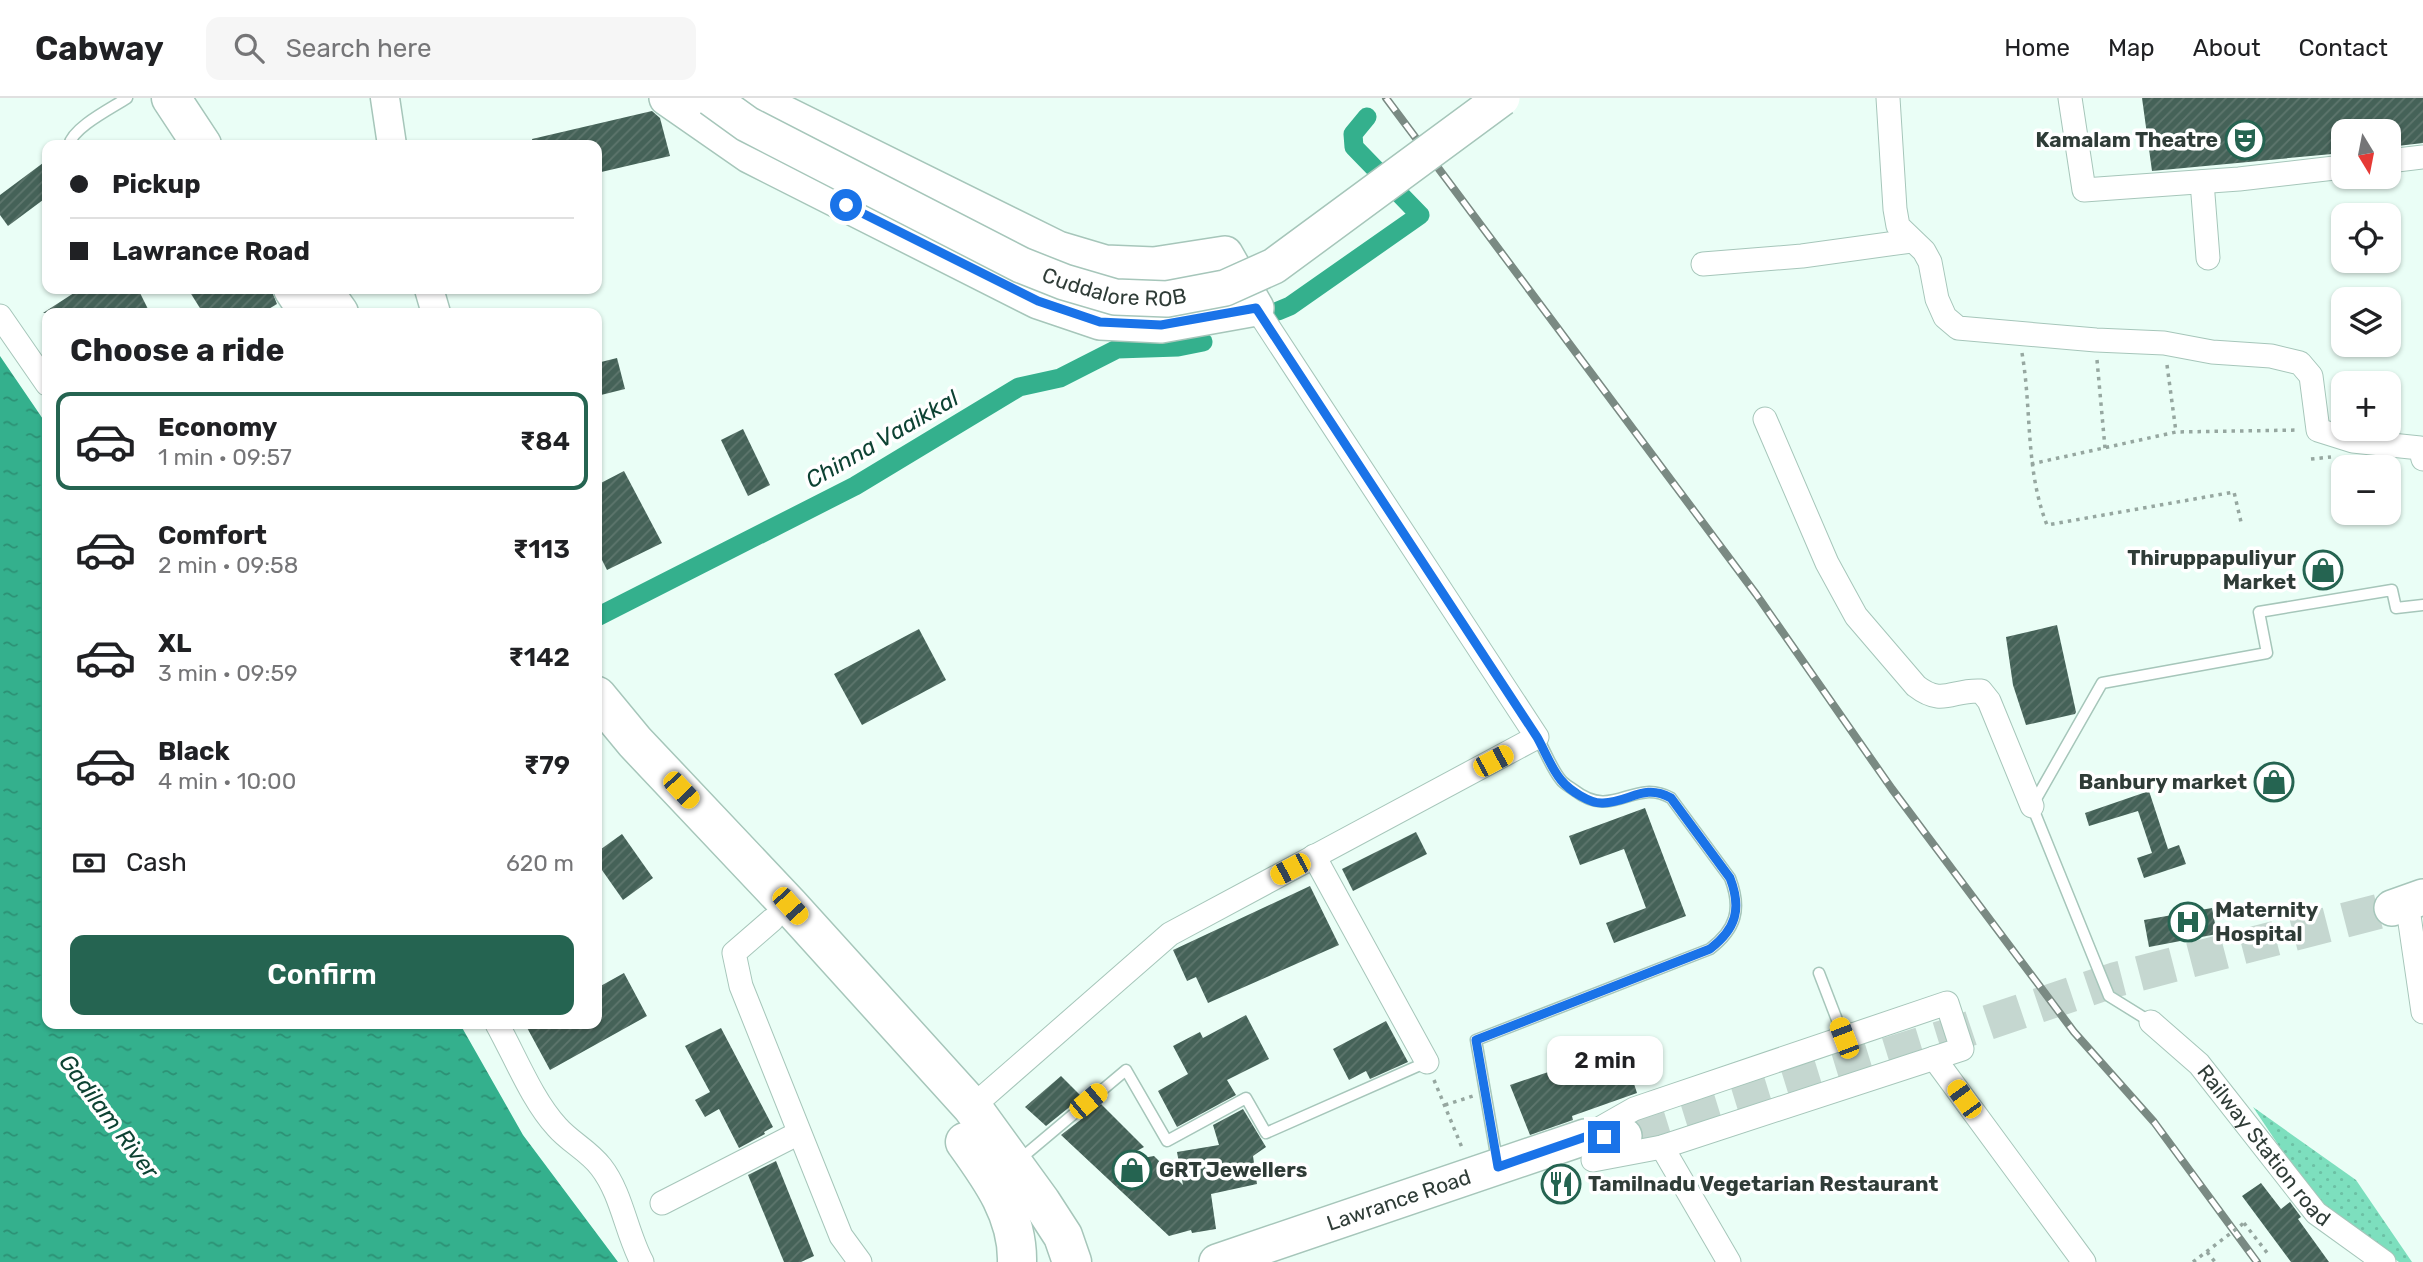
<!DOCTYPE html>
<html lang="en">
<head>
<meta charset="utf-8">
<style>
	:root { --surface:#fff; --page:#f6f6f6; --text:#202124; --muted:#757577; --line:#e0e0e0; --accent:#256451 }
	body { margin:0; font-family:Rubik,sans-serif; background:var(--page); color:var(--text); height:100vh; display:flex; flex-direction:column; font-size:26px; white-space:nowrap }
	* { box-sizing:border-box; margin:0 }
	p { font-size:23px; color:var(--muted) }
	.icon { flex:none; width:38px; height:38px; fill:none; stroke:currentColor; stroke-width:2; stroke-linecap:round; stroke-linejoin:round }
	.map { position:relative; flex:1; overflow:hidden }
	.drawer { position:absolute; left:42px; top:210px; width:560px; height:721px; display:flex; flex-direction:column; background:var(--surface); border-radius:14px; box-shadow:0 2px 5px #0004 }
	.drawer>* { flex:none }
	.hud { position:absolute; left:42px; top:42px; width:560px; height:154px; border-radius:14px; box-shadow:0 2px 5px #0004; display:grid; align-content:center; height:154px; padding:0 28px; background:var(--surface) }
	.needle { width:46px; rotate:170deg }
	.tools { position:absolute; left:2331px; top:21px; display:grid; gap:14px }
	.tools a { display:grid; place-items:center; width:70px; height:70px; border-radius:14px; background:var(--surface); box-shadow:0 2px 5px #0004; font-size:35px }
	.end { position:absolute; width:32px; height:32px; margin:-16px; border:9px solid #1a73e8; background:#fff; box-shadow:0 0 0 4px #fff }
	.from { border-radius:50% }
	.bubble { position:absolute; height:49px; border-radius:14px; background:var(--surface); box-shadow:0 2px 5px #0004; font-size:23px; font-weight:600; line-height:49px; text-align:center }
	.car { position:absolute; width:21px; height:42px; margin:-21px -10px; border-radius:9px; box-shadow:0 0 5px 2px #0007; background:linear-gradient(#f5c518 24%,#345 0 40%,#f5c518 0 76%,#345 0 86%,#f5c518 0) }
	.hud b { display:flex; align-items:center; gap:24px; height:66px; font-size:26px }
	.hud b+b { border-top:2px solid var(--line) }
	.hud i { width:18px; height:18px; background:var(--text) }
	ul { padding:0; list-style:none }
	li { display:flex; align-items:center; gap:21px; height:98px; margin:0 14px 10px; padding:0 14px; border:4px solid transparent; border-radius:14px }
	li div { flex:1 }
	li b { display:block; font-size:26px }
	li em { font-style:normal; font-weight:600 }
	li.active { border-color:var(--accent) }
	li>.icon { width:63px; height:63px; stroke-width:1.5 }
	h2 { padding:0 28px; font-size:32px; line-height:84px }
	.pay { display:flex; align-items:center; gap:18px; height:77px; padding:0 28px; font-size:26px }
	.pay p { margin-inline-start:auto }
	.action { display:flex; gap:14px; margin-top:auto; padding:14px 28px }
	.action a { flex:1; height:80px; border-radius:14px; background:var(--accent); color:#fff; font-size:28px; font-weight:600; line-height:80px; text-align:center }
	header { display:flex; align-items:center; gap:42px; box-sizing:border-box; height:98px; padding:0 35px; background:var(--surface); border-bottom:2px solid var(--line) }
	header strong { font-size:33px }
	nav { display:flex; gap:38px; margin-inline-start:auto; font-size:24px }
	.search { width:490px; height:63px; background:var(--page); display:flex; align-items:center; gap:18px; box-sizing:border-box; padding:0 24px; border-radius:14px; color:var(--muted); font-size:26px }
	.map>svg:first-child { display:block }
</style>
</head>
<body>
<header>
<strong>Cabway</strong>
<div class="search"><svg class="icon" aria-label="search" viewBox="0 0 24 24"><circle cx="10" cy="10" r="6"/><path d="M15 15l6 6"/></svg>Search here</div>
<nav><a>Home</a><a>Map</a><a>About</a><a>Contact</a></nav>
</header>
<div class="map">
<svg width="2423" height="1164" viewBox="0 0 2423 1164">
	<defs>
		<pattern id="grass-dots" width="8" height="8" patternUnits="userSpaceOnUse" patternTransform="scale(1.75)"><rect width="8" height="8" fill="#7ddfbe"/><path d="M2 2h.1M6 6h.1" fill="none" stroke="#6cc0a4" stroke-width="1.8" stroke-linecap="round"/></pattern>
		<pattern id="water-ripples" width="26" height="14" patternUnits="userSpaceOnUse" patternTransform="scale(1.75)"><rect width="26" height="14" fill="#34b08d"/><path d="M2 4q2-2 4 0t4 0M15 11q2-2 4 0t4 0" fill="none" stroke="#2c9074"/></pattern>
		<pattern id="building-hatch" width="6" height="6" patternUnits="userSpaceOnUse" patternTransform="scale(1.75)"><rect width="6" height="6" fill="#456258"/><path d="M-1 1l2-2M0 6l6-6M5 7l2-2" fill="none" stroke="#5e766d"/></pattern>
	</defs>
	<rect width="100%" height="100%" fill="#eafef6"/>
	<path fill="url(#grass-dots)" d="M2253,1009L2356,1082L2412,1164H2399L2319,1108Z"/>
	<path fill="url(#water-ripples)" d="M0,258L47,327V926H460L523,1037L618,1164H0Z"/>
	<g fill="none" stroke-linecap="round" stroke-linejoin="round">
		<g stroke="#34b08d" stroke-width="19">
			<path d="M1278,213L1290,208L1420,117L1354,49L1353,36L1367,19"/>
			<path d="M597,519L855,388L1019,289L1060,280L1117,251L1178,249L1203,244"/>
		</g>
	</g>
	<g fill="url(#building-hatch)">
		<path d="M2142,0H2423V45L2389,49V33H2343V55L2152,73Z"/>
		<path d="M652,13L660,20L670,58L597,75V47H533L532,41Z"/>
		<path d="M47,62V99L8,128L0,117V97Z"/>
		<path d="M80,191H138L150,215H43Z"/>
		<path d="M188,191H271L277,206L262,215H203Z"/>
		<path d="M617,260L625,291L597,298V265Z"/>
		<path d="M743,331L770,387L748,398L721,342Z"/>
		<path d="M624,373L662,445L607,472L597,452V387Z"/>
		<path d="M2057,527L2076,614L2075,616L2026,627L2013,587L2006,539Z"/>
		<path d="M919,531L946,582L862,627L834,576Z"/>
		<path d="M2149,693L2168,751L2179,747L2186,766L2144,780L2137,760L2152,755L2138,713L2089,728L2085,715Z"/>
		<path d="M1645,710L1686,818L1614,845L1606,825L1646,810L1624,751L1580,767L1569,738Z"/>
		<path d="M1416,734L1427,756L1353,793L1342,771Z"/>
		<path d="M622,736L653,780L623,802L597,765V754Z"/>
		<path d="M1310,788L1339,847L1208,905L1196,879L1187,883L1173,852Z"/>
		<path d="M2212,810L2217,836L2149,849L2144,822Z"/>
		<path d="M624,875L647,918L550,972L525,926H597V890Z"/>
		<path d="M1246,917L1269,961L1227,982L1236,997L1177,1029L1158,993L1188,976L1173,948L1200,934L1203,940Z"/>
		<path d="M1386,923L1408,964L1370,981L1366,973L1349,982L1333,951Z"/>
		<path d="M721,930L773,1029L764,1034L765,1036L739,1050L719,1011L705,1019L695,1002L710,994L685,948Z"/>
		<path d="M1622,949L1637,995L1572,1018L1573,1022L1530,1037L1510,987Z"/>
		<path d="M1061,978L1082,999L1046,1028L1025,1009Z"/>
		<path d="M1101,1006L1144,1049L1115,1065L1154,1058L1183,1087L1177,1054L1219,1047L1213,1027L1243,1011L1266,1049L1253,1058L1257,1086L1211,1096L1216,1131L1192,1135L1191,1132L1169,1138L1061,1037Z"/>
		<path d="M776,1063L814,1158L801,1164H784L748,1077Z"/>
		<path d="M2261,1085L2281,1111L2290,1104L2301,1119L2298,1121L2329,1164H2291L2242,1098Z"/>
	</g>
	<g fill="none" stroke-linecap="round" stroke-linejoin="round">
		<path stroke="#c5d7d0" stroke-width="35" stroke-dasharray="35 18" stroke-linecap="butt" d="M1634,1035L1942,940L2114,882L2392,810"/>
		<defs>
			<g id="service">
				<path d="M69,47C73,29 112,10 127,0"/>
				<path d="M1819,875L1844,940"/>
				<path d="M2151,924L2109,898L2032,708L2102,585L2267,555L2259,514L2392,492L2396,510L2423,507"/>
				<path d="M1019,1062L1126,972L1167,1043L1246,1000L1266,1035L1427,964"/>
				<path d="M1497,1062L1476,942L1710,851C1736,831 1742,811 1730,780L1671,700C1633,679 1614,723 1574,692C1570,689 1564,686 1561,682C1551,670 1545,652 1537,639"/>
			</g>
			<g id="minor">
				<path d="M1888,0L1895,111L1898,128L1924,153L1930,164L1937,201L1945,219L1958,230L2096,242L2164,245L2212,254L2271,258L2300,265L2311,278L2318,332L2353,343L2420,350L2423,361"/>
				<path d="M2070,0L2084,92L2239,81L2343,69"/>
				<path d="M2389,63L2423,59"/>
				<path d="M2202,84L2208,160"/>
				<path d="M1703,166L1802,158L1911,143"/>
				<path d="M0,218L47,286"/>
				<path d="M1765,321L1827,465L1856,518L1916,588C1943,609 1952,591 1981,593L1989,603L2032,708"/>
				<path d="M1314,758L1427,964"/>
				<path d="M2407,804L2423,914"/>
				<path d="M772,822L734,855L741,888L841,1138L860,1164"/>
				<path id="s1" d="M2151,924L2199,966L2316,1115L2384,1164"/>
				<path d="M497,926C515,958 532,1002 557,1029C570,1044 589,1053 601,1069C622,1096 626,1134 642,1164"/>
				<path d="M1934,960L2084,1164"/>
				<path d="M972,1009L1170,836L1537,639L1256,210"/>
				<path d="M1590,1036L1634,1011L1947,905L1962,951L1662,1049L1593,1062"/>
				<path d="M1662,1049L1729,1164"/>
				<path d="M662,1105L799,1035"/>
			</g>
			<g id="tertiary">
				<path d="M385,0L392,47"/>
				<path d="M429,191L436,215"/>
			</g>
			<g id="primary">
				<path d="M667,0L749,57L1038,203L1100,224L1161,227L1256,210L1225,156L1154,167L1105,165L1058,151L781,14L759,0"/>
				<path d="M2392,810L2423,799"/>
				<path id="s2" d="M1217,1164L1585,1039L1624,1038"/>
			</g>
			<g id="trunk">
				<path d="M171,0L202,47"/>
				<path d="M293,191L309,215"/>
				<path d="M322,191L339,215"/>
				<path d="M597,598L635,644L790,808L972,1009L1041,1104L1063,1138L1072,1164"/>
				<path d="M965,1044C991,1080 1018,1117 1017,1164"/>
			</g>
		</defs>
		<use href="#service" stroke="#a6c6ba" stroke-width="13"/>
		<use href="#minor" stroke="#a6c6ba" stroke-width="25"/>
		<use href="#tertiary" stroke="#a6c6ba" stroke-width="31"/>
		<use href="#primary" stroke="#a6c6ba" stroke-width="38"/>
		<use href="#trunk" stroke="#a6c6ba" stroke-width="41"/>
		<g stroke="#96a7a0" stroke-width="3.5" stroke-dasharray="3.5 5" stroke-linecap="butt">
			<path d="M2022,255C2032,313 2025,371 2047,427L2234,394L2241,424"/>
			<path d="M2097,262L2105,350"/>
			<path d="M2167,267L2176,334"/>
			<path d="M2311,361L2331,359"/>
			<path d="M2031,366L2176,334L2299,332"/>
			<path d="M1434,982L1463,1052"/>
			<path d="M1445,1007L1473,998"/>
			<path d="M2244,1125L2268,1156"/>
			<path d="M2207,1154L2215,1164"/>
		</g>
		<use href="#service" stroke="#fff" stroke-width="10"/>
		<use href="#minor" stroke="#fff" stroke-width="23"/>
		<use href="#tertiary" stroke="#fff" stroke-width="28"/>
		<use href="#primary" stroke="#fff" stroke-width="35"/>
		<use href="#trunk" stroke="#fff" stroke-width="38"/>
		<defs>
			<path id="rail" d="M1386,0L1756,496L1892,691L2074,934L2154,1024L2257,1164"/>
		</defs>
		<use href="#rail" stroke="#7a8a83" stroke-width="8"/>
		<use href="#rail" stroke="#fff" stroke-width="5" stroke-dasharray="16" stroke-linecap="butt"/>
		<defs>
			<g id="primary-bridge">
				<path id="s3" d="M711,0L747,26L1021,167L1064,184L1115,199L1167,201L1225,190L1274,168L1502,0"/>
			</g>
		</defs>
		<use href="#primary-bridge" stroke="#a6c6ba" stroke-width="38" stroke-linecap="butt"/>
		<path stroke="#96a7a0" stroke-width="3.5" stroke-dasharray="3.5 5" stroke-linecap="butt" d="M2193,1164L2244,1125"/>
		<use href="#primary-bridge" stroke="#fff" stroke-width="35"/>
	</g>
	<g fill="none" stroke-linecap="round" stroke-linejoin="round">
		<path stroke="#1a73e8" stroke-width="9" d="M846,107L1038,203L1100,224L1161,227L1256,210L1537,639C1545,653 1551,670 1561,682C1569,692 1590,706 1603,705C1630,704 1644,685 1671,700L1730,780C1742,811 1736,831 1710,851L1476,942L1498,1069L1585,1039H1604"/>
	</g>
	<defs>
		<symbol id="theatre-ring" viewBox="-11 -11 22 22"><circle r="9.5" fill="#fff" stroke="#256451" stroke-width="1.5"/><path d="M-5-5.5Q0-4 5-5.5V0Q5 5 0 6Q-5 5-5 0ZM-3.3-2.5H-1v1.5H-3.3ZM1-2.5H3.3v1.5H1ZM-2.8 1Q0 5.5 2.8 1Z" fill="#256451"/></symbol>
		<symbol id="shop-ring" viewBox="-11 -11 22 22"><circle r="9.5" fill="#fff" stroke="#256451" stroke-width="1.5"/><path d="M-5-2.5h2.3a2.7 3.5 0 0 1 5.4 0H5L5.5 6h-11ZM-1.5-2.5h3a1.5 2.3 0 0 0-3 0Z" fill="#256451"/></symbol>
		<symbol id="hospital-ring" viewBox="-11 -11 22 22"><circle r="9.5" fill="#fff" stroke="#256451" stroke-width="1.5"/><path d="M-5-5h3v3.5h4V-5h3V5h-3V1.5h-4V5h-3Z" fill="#256451"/></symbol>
		<symbol id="restaurant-ring" viewBox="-11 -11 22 22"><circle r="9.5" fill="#fff" stroke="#256451" stroke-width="1.5"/><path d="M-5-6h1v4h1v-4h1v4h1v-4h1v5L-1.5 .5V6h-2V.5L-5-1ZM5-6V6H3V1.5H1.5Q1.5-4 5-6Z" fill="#256451"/></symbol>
	</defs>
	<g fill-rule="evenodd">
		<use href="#theatre-ring" x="2223" y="20" width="44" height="44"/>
		<use href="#shop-ring" x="2301" y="450" width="44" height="44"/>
		<use href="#shop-ring" x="2252" y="662" width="44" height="44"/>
		<use href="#hospital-ring" x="2166" y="802" width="44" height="44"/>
		<use href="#shop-ring" x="1110" y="1050" width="44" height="44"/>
		<use href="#restaurant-ring" x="1539" y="1064" width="44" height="44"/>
	</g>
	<g text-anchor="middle" stroke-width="7" stroke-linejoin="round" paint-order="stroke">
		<g font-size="21" font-weight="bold" fill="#2f3c37" stroke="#fff" text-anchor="end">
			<text x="2218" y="49">Kamalam Theatre</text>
			<text x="2296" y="467">Thiruppapuliyur<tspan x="2296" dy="24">Market</tspan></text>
			<text x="2247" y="691">Banbury market</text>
			<text x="2215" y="819" text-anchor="start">Maternity<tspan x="2215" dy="24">Hospital</tspan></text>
			<text x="1159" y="1079" text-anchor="start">GRT Jewellers</text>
			<text x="1588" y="1093" text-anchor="start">Tamilnadu Vegetarian Restaurant</text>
		</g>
		<g font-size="21" fill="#2f3c37" stroke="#fff">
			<text dy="7" stroke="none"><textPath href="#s3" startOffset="450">Cuddalore ROB</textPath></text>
			<text dy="7" stroke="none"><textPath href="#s1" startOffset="168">Railway Station road</textPath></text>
			<text dy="7" stroke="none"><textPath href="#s2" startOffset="192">Lawrance Road</textPath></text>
		</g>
		<g font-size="23" font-style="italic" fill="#0d4233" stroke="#fff">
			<text transform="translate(882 341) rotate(-30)" y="8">Chinna Vaaikkal</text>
			<text transform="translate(109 1018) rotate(53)" y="8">Gadilam River</text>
		</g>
	</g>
</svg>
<div class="tools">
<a><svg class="needle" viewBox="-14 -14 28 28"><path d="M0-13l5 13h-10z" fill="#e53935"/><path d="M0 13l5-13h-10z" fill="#757577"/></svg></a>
<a><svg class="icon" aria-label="locate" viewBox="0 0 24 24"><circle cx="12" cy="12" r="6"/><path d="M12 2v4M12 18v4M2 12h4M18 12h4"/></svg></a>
<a><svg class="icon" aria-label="layers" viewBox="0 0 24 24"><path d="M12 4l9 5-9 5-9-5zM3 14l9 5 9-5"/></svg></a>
<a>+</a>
<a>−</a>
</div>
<i class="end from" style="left:846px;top:107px"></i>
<i class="end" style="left:1604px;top:1039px"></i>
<div class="bubble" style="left:1547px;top:938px;width:116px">2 min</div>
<i class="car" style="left:1493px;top:663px;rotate:62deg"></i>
<i class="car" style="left:681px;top:692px;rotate:137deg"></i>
<i class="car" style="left:1290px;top:771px;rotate:242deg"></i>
<i class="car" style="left:790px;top:808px;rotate:138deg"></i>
<i class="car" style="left:1844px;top:940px;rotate:339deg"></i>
<i class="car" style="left:1964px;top:1001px;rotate:324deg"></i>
<i class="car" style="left:1088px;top:1003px;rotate:50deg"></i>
<div class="hud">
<b><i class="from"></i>Pickup</b>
<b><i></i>Lawrance Road</b>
</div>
<section class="drawer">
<h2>Choose a ride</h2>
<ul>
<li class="active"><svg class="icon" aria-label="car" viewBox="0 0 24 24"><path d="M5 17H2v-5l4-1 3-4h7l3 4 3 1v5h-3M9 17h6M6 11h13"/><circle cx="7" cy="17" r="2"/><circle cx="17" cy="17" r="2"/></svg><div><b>Economy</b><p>1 min · 09:57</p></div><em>₹84</em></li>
<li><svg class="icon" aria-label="car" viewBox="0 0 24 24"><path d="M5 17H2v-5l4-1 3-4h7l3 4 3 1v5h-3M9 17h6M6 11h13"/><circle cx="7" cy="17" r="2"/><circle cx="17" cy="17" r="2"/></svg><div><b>Comfort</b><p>2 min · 09:58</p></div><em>₹113</em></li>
<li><svg class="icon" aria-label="car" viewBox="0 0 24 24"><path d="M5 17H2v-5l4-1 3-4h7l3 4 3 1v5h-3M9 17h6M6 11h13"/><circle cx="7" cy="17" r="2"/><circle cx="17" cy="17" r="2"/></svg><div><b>XL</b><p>3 min · 09:59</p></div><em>₹142</em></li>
<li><svg class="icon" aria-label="car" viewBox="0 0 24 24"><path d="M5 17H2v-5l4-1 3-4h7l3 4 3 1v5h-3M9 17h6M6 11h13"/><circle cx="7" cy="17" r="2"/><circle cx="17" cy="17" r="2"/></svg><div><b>Black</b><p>4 min · 10:00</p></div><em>₹79</em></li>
</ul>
<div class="pay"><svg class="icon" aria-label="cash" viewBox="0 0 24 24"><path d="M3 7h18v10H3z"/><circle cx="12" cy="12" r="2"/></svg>Cash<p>620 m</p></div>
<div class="action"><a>Confirm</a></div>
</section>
</div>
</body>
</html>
